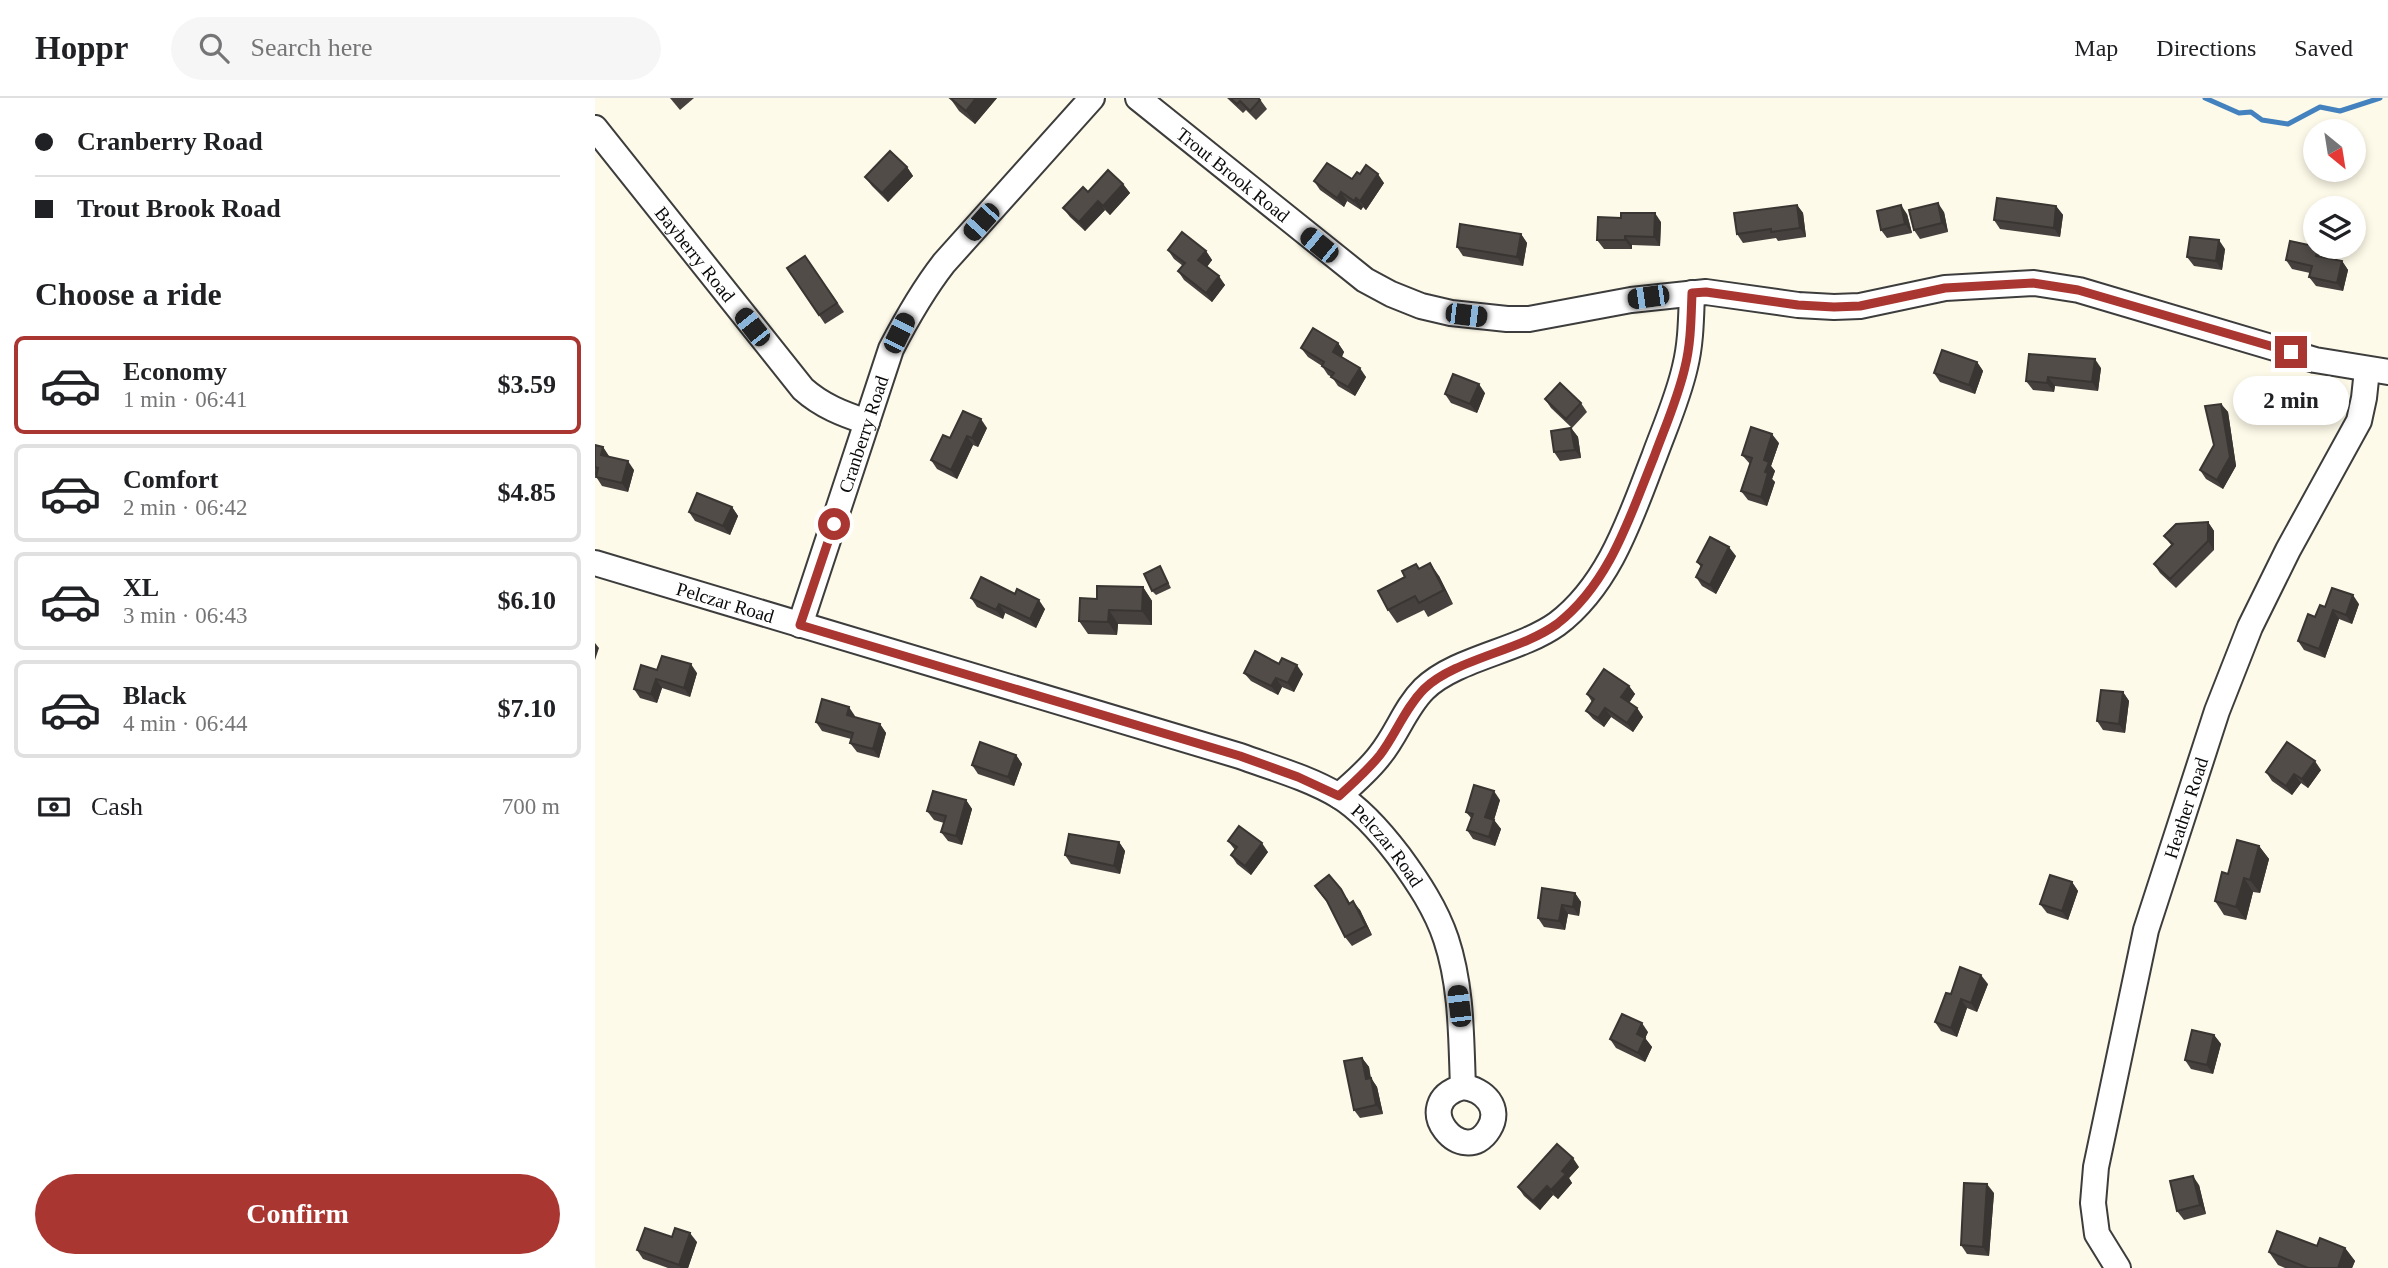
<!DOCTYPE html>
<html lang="en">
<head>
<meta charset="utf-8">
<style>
	:root { --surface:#fff; --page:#f6f6f6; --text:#202124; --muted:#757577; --line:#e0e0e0; --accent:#aa3632 }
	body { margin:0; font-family:Georgia,serif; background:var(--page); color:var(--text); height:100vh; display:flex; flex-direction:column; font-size:26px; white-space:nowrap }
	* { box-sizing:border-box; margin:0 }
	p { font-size:23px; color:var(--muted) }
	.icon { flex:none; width:38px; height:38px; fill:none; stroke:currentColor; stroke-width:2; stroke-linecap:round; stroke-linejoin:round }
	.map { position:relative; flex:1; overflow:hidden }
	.details { display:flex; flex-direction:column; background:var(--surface); width:595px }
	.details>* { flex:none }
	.guide { display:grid; align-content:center; height:154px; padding:0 35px; background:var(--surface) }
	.needle { width:46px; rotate:150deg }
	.buttons { position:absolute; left:1708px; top:21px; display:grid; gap:14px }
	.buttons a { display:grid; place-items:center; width:63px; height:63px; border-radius:50%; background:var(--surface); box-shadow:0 4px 10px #0003; font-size:35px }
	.end { position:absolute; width:32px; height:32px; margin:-16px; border:9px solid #aa3632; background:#fff; box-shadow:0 0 0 4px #fff }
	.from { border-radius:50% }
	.bubble { position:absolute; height:49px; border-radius:24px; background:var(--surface); box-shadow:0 4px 10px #0003; font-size:23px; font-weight:800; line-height:49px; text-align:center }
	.car { position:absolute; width:21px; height:42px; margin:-21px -10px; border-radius:9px; box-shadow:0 0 5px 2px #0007; background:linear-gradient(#222 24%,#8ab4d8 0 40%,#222 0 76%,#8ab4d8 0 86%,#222 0) }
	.guide b { display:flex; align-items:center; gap:24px; height:66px; font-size:26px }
	.guide b+b { border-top:2px solid var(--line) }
	.guide i { width:18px; height:18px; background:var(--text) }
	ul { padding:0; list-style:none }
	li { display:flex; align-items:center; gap:21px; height:98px; margin:0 14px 10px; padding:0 21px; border:4px solid var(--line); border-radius:10px }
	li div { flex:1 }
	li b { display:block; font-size:26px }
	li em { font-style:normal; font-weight:800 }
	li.selected { border-color:var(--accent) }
	li>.icon { width:63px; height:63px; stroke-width:1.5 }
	h2 { padding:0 35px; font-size:32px; line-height:84px }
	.pay { display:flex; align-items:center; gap:18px; height:77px; padding:0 35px; font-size:26px }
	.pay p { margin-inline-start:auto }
	.action { display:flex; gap:14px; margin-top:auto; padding:14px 35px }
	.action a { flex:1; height:80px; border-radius:42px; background:var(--accent); color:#fff; font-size:28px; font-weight:800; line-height:80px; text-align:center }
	header { display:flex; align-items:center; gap:42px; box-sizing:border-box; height:98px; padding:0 35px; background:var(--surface); border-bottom:2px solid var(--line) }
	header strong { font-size:33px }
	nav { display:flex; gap:38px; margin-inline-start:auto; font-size:24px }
	.search { width:490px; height:63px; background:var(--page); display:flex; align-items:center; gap:18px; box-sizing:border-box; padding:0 24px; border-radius:38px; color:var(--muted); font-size:26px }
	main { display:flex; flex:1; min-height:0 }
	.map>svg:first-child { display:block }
</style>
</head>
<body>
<header>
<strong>Hoppr</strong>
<div class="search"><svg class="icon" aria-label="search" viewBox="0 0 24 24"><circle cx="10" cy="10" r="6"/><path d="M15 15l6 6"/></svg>Search here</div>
<nav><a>Map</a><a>Directions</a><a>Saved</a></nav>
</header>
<main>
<section class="details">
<div class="guide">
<b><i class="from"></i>Cranberry Road</b>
<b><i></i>Trout Brook Road</b>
</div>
<h2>Choose a ride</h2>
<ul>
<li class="selected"><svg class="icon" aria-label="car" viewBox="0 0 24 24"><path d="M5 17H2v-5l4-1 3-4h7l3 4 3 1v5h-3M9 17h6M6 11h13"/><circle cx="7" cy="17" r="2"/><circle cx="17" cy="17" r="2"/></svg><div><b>Economy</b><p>1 min · 06:41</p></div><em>$3.59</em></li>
<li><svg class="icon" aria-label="car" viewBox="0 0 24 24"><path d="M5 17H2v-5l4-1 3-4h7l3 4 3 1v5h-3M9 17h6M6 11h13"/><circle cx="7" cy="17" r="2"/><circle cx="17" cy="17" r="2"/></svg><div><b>Comfort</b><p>2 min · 06:42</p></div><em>$4.85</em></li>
<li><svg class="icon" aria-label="car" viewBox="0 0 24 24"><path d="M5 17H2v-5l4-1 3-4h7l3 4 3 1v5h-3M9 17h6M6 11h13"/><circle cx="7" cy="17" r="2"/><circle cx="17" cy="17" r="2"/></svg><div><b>XL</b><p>3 min · 06:43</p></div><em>$6.10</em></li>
<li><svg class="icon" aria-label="car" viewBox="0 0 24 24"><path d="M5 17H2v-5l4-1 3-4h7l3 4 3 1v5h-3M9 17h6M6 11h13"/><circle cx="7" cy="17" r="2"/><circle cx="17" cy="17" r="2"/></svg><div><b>Black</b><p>4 min · 06:44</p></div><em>$7.10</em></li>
</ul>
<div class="pay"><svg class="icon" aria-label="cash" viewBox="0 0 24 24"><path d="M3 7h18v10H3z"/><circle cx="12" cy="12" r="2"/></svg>Cash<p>700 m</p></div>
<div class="action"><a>Confirm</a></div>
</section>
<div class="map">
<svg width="1793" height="1170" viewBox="0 0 1793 1170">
	<rect width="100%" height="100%" fill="#fdfae9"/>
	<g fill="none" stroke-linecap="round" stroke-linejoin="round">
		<path stroke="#4382be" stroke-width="5" d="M1610,0L1644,15L1656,14L1667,22L1693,26L1725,9L1745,13L1785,0"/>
		<defs>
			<g id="minor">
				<path id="s1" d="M543,0L770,182L796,196L826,208L856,215L912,221H934L1036,202L1111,194L1203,207L1239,209L1265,208L1350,190L1439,185L1484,192L1720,262L1793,274"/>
				<path id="s2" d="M0,30L208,291C227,308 248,316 272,324"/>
				<path id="s3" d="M0,465L645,658C678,670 714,680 744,698C767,712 788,737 804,758C823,784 841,811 851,841C867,889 866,940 868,989C889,991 907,1010 894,1031C869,1073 811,1005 868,989"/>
				<path id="s4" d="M205,527L296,251C312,220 328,192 349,165L497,0"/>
				<path d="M744,698C758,685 774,672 785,657C802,636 810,610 829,591C861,560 924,553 962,526C1015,486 1036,418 1059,359C1070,329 1083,300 1090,269C1096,245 1096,220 1097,195"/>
				<path id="s5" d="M1523,1170L1502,1136L1498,1105L1501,1069L1551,832L1622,613L1655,529L1693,452L1764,323L1769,300L1772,272"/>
			</g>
		</defs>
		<use href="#minor" stroke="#3d3d3d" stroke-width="28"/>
		<use href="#minor" stroke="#fff" stroke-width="24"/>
	</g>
	<g fill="#46413e">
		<path d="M75,0H99L85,12Z"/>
		<path d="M355,0H402L380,26L364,13Z"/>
		<path d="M632,0H664L672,11L661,22L651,12L648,15Z"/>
		<path d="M312,69L318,78L293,104L277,88L270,79Z"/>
		<path d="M765,76L789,85L771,112L768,109L766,112L752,103L749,109L725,92L719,83L757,81Z"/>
		<path d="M528,86L535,95L515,117L510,112L490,133L475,119L468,110L493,94Z"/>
		<path d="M1202,107L1208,115L1211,139L1183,143L1181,140L1148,145L1142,136Z"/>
		<path d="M1461,108L1468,117L1465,139L1405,131L1399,122Z"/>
		<path d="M1349,114L1353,134L1325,141L1319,132Z"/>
		<path d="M1312,116L1317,135L1292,140L1286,132Z"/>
		<path d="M1066,124L1065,148L1037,147V151H1009L1002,142Z"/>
		<path d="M926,136L932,145L928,168L868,158L862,149Z"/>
		<path d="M1630,151L1627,172L1599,168L1592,159Z"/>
		<path d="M573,152L611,153L617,162L612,169L630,187L617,204L589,182L583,173L588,168L579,161Z"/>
		<path d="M210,158L249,214L230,226L192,170Z"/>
		<path d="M1729,158V159L1747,163L1753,172L1748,193L1721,188L1714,179L1715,175L1697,171L1691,162Z"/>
		<path d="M743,245L749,254L747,259L771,279L760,298L743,288L737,279L733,277L727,268L713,259L706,250Z"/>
		<path d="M1382,264L1388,273L1380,296L1345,284L1339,275Z"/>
		<path d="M1506,270L1503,293L1460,288L1459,294L1438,292L1431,283Z"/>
		<path d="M890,295L882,315L856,305L850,296Z"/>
		<path d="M950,301L986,305L992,314L977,330L956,310Z"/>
		<path d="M1626,306L1633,314L1641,368L1628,391L1611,381L1605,372L1619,347Z"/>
		<path d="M392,330L383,349L378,347L362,381L342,371L336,362L355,340Z"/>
		<path d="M976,330L983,339L986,360L965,363L959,354Z"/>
		<path d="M1184,345L1176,368L1180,373L1177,381L1180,384L1172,408L1153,402L1146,393L1155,366L1147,357Z"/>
		<path d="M0,347L8,349L14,359L39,372L33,394L7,388L0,377Z"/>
		<path d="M137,409L143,418L135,437L100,423L94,414Z"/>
		<path d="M1613,424L1619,433V452L1581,490L1565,475L1559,466L1577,448L1569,438Z"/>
		<path d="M1141,458L1121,496L1107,488L1101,479L1106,469L1102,464Z"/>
		<path d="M821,466L824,470L844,478L858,506L833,519L829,512L802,525L793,512L810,479Z"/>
		<path d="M565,468L576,490L561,497L557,493Z"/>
		<path d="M548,489L557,503V527L523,526L522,537L493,536L484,523L502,501Z"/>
		<path d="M420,496L450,511L441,530L410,515L408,521L382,509L376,500Z"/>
		<path d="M1764,506L1757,526L1744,521L1730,560L1709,552L1703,543L1720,519L1730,509Z"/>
		<path d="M62,572L102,575L95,599L67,590L62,605L45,600L39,591Z"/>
		<path d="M649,575L708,576L699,594L687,589L683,597L656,583Z"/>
		<path d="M1034,588L1040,596L1034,605L1042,610L1048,619L1038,634L1016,619L1009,629L998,621L991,613L997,604L992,596Z"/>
		<path d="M1528,594L1534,603L1530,635L1508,632L1502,623Z"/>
		<path d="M260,618V619L285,626L291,635L284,660L262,654L255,645L256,641L227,633L221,624Z"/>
		<path d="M421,657L427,666L419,688L383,676L377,667Z"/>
		<path d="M1726,672L1713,690L1706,685L1697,697L1677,683L1671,674Z"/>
		<path d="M371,702L377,711L367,747L353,743L346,734L349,725L339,722L332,713Z"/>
		<path d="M905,702L899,722L906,731L900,748L878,741L872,732L876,720L871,714Z"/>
		<path d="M633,743L673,754L656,777L642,766L636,757L640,752Z"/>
		<path d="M524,744L530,753L525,776L476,766L470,757Z"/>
		<path d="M1664,748L1674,761L1665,795L1658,794L1651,822L1629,817L1620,803L1633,776Z"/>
		<path d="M1477,784L1483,793L1473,822L1452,815L1445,806Z"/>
		<path d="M720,788L752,800L755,805L765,812L777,837L757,848L750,839L734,807Z"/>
		<path d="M980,795L986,804L984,818L973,816L970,832L949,829L943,820Z"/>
		<path d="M1393,886L1382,914L1372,910L1362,939L1346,933L1340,924L1356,896Z"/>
		<path d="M1053,934L1050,940L1057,949L1050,964L1021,950L1015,941Z"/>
		<path d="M1619,937L1626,946L1618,976L1596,971L1590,962Z"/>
		<path d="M767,960L774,969L776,980L782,989L788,1016L765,1020L759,1012Z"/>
		<path d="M984,1069L974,1080L977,1085L963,1101L958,1097L945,1112L929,1098L923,1089Z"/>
		<path d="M1604,1087L1611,1116L1589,1122L1582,1113Z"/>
		<path d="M1399,1095L1394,1158L1372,1156L1366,1147Z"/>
		<path d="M77,1139L102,1144L93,1170H73L48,1161L42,1152Z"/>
		<path d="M1722,1148L1750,1150L1760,1163L1757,1170H1690L1683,1167L1674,1154Z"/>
	</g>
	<g fill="#393532">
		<path d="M381,0H402L380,26L371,13Z"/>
		<path d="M312,69L318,78L293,104L287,95Z"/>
		<path d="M783,76L789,85L771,112L765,103Z"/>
		<path d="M528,86L535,95L515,117L508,108Z"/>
		<path d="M746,94L752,103L749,109L742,100Z"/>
		<path d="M761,100L768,109L766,112L759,103Z"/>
		<path d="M503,103L510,112L490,133L484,124Z"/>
		<path d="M1343,105L1349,114L1353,134L1347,125Z"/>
		<path d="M1202,107L1208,115L1211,139L1205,130Z"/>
		<path d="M1306,107L1312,116L1317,135L1310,126Z"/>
		<path d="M1461,108L1468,117L1465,139L1459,130Z"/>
		<path d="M1060,115L1066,124L1065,148L1059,139Z"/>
		<path d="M926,136L932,145L928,168L922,159Z"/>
		<path d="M1030,138L1037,147V151L1030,142Z"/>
		<path d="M1624,142L1630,151L1627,172L1621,163Z"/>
		<path d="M1723,149L1729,158L1727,167L1721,158Z"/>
		<path d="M611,153L617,162L610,171L603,162Z"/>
		<path d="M1747,163L1753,172L1748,193L1742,185Z"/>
		<path d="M624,178L630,187L617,204L611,195Z"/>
		<path d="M743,245L749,254L744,263L738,254Z"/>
		<path d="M1500,261L1506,270L1503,293L1497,284Z"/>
		<path d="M1382,264L1388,273L1380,296L1374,287Z"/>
		<path d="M765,270L771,279L760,298L753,289Z"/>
		<path d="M1453,279L1460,288L1459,294L1452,285Z"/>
		<path d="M884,286L890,295L882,315L875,306Z"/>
		<path d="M1626,306L1633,314L1641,368L1628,391L1622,382Z"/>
		<path d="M386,321L392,330L383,349L377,340Z"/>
		<path d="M976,330L983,339L986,360L980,352Z"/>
		<path d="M1177,336L1184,345L1176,368L1180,373L1177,381L1180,384L1172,408L1166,399L1169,362Z"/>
		<path d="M372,338L378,347L362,381L356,372Z"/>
		<path d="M8,349L14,358L12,366L6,357Z"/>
		<path d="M33,363L39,372L33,394L27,385Z"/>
		<path d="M137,409L143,418L135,437L128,428Z"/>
		<path d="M1613,424L1619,433V452L1613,443Z"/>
		<path d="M1134,449L1141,458L1121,496L1115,487Z"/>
		<path d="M835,465L844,478L858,506L849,492Z"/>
		<path d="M548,489L557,503V527L547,513Z"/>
		<path d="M1758,497L1764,506L1757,526L1751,517Z"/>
		<path d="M444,502L450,511L441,530L435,521Z"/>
		<path d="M404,506L410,515L408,521L401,512Z"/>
		<path d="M514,512L523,526L522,537L513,524Z"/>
		<path d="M1738,512L1744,521L1730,560L1724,551Z"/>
		<path d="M0,545L4,550L0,562Z"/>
		<path d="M96,566L102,575L95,599L89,590Z"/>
		<path d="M702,567L708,576L699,594L693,585Z"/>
		<path d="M681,580L687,589L683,597L676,588Z"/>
		<path d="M61,581L67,590L62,605L56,596Z"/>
		<path d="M1034,588L1040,596L1032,608L1026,599Z"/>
		<path d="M1528,594L1534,603L1530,635L1524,626Z"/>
		<path d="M254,609L260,618L258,626L252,617Z"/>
		<path d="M1010,610L1016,619L1009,629L1003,620Z"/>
		<path d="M1042,610L1048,619L1038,634L1032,625Z"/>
		<path d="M285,626L291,635L284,660L278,651Z"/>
		<path d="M421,657L427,666L419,688L413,679Z"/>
		<path d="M1720,663L1726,672L1713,690L1707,681Z"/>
		<path d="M1699,676L1706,685L1697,697L1691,688Z"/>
		<path d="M899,693L905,702L897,728L890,719Z"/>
		<path d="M371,702L377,711L367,747L361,738Z"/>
		<path d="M899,722L906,731L900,748L894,739Z"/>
		<path d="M524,744L530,753L525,776L519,768Z"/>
		<path d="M667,745L673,754L656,777L650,768Z"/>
		<path d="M1664,748L1674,761L1665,795L1655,782Z"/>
		<path d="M1649,780L1658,794L1651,822L1641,809Z"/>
		<path d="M1477,784L1483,793L1473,822L1467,813Z"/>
		<path d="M980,795L986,804L984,818L978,809Z"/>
		<path d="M758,803L765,812L777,837L771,828Z"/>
		<path d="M967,807L973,816L970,832L964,823Z"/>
		<path d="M1386,877L1393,886L1382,914L1376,905Z"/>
		<path d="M1366,901L1372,910L1362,939L1356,930Z"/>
		<path d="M1047,925L1053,934L1048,945L1042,936Z"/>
		<path d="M1619,937L1626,946L1618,976L1612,967Z"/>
		<path d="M1050,940L1057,949L1050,964L1043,955Z"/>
		<path d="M767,960L774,969L777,990L771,981Z"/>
		<path d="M776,980L782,989L788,1016L781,1007Z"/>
		<path d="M978,1060L984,1069L974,1080L977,1085L963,1101L956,1092L967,1073Z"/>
		<path d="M1598,1078L1604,1087L1611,1116L1605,1107Z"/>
		<path d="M1392,1086L1399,1095L1394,1158L1388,1149Z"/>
		<path d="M952,1088L958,1097L945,1112L938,1103Z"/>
		<path d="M95,1135L102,1144L93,1170H86L84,1167Z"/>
		<path d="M1750,1150L1760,1163L1757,1170H1743Z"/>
	</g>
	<g fill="#514c48" stroke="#393532" stroke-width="2">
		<path d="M355,0H381L371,13Z"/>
		<path d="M635,0H663L665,2L655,13L645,3L642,6Z"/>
		<path d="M295,53L312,69L287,95L270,79Z"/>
		<path d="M732,65L757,81L762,74L765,76L771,67L783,76L765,103L761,100L759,103L746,94L742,100L719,83Z"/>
		<path d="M513,72L528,86L508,108L503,103L484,124L468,110L488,89L493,94Z"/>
		<path d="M1402,100L1461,108L1459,130L1399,122Z"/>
		<path d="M1343,105L1347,125L1319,132L1314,112Z"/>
		<path d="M1202,107L1205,130L1176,134V131L1142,136L1139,115Z"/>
		<path d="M1306,107L1310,126L1286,132L1282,113Z"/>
		<path d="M1026,115H1060L1059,139L1030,138V142H1002L1003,119L1026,120Z"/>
		<path d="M865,126L926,136L922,159L862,149Z"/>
		<path d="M587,134L611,153L603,162L624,178L611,195L583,173L590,165L573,152Z"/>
		<path d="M1595,139L1624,142L1621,163L1592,159Z"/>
		<path d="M1695,143L1723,149L1721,158L1747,163L1742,185L1714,179L1717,168L1691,162Z"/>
		<path d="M210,158L242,205L224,217L192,170Z"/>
		<path d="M718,230L743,245L738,254L765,270L753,289L736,279L739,275L727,268L729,264L706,250Z"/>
		<path d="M1347,252L1382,264L1374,287L1339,275Z"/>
		<path d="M1434,256L1500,261L1497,284L1453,279L1452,285L1431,283Z"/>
		<path d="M858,276L884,286L875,306L850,296Z"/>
		<path d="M965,285L986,305L971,321L950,301Z"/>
		<path d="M1626,306L1635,359L1622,382L1605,372L1619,347L1610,308Z"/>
		<path d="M368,313L386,321L377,340L372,338L356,372L336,362L348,337L355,340Z"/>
		<path d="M1156,329L1177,336L1169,362L1174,364L1170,374L1173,375L1166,399L1146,393L1157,360L1147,357Z"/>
		<path d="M976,330L980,352L959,354L956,333Z"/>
		<path d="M0,347L8,349L6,357L33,363L27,385L1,379L3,370L0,369Z"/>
		<path d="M102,395L137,409L128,428L94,414Z"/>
		<path d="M1613,424V443L1575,481L1559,466L1578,446L1569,438L1581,426Z"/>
		<path d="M1115,439L1134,449L1115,487L1101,479L1107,467L1102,464Z"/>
		<path d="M835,465L849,492L824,505L820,498L793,512L783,493L810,479L807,473L821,466L824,471Z"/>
		<path d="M565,468L573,485L557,493L549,476Z"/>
		<path d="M386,479L420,496L422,491L444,502L435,521L404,506L401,512L376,500Z"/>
		<path d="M502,488L548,489L547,513L514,512L513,524L484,523L485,500L502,501Z"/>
		<path d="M1737,490L1758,497L1751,517L1738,512L1724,551L1703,543L1713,516L1720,519L1725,507L1730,509Z"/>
		<path d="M660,553L684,566L687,560L702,567L693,585L681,580L676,588L649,575Z"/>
		<path d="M67,558L96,566L89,590L61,581L56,596L39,591L46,567L62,572Z"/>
		<path d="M1009,571L1034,588L1026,599L1042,610L1032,625L1010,610L1003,620L991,613L999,601L992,596Z"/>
		<path d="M1506,592L1528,594L1524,626L1502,623Z"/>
		<path d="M227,601L254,609L252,617L285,626L278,651L255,645L258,635L221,624Z"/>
		<path d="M385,644L421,657L413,679L377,667Z"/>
		<path d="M1692,644L1720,663L1707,681L1699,676L1691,688L1671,674Z"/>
		<path d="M879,687L899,693L890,719L899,722L894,739L872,732L878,716L871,714Z"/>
		<path d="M338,693L371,702L361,738L346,734L351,718L332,713Z"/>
		<path d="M644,728L667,745L650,768L636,757L642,749L633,743Z"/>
		<path d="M474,736L524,744L519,768L470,757Z"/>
		<path d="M1642,742L1664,748L1655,782L1649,780L1641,809L1620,803L1627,774L1633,776Z"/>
		<path d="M734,777L746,791L754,806L758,803L771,828L750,839L732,803L720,788Z"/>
		<path d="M1455,777L1477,784L1467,813L1445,806Z"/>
		<path d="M947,790L980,795L978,809L967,807L964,823L943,820Z"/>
		<path d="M1365,869L1386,877L1376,905L1366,901L1356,930L1340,924L1351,895L1356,896Z"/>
		<path d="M1027,916L1047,925L1042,936L1050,940L1043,955L1015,941Z"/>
		<path d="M1597,932L1619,937L1612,967L1590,962Z"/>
		<path d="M767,960L771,981L776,980L781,1007L759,1012L749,963Z"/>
		<path d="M962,1046L978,1060L967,1073L971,1076L956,1092L952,1088L938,1103L923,1089Z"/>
		<path d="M1598,1078L1605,1107L1582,1113L1575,1083Z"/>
		<path d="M1369,1085L1392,1086L1388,1149L1366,1147Z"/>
		<path d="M50,1130L77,1139L80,1130L95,1135L84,1167L42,1152Z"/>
		<path d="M1682,1133L1722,1148L1725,1140L1750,1150L1743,1170H1713L1674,1154Z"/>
	</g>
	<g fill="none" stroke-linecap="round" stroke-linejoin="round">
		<path stroke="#aa3632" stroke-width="9" d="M239,426L205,527L645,658L703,679L744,698C758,685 773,672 785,657C801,636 810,610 829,591C860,561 925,553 962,526C1015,485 1035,418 1059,359C1070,329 1083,300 1090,269C1096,245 1096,220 1097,195L1111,194L1203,207L1239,209L1265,208L1350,190L1438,185L1483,192L1696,254"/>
	</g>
	<g text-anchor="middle" stroke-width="7" stroke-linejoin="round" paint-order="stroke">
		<g font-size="19" fill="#0a0a0a" stroke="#fff">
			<text dy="7" stroke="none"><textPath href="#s1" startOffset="122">Trout Brook Road</textPath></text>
			<text dy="7" stroke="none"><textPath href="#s2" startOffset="161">Bayberry Road</textPath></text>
			<text dy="7" stroke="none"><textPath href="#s4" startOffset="201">Cranberry Road</textPath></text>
			<text dy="7" stroke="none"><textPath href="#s3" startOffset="136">Pelczar Road</textPath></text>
			<text dy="7" stroke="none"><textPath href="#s5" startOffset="478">Heather Road</textPath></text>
			<text dy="7" stroke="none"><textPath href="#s3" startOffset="850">Pelczar Road</textPath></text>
		</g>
	</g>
</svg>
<div class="buttons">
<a><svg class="needle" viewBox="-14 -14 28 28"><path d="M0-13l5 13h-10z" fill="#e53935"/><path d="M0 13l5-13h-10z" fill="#757577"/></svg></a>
<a><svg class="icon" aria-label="layers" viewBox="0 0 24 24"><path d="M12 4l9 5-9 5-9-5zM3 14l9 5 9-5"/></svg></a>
</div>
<i class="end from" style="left:239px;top:426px"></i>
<i class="end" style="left:1696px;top:254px"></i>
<div class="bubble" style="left:1638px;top:278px;width:116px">2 min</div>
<i class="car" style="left:386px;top:124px;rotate:222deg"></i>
<i class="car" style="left:724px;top:147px;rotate:309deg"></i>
<i class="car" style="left:1053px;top:199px;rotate:262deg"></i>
<i class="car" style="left:871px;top:217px;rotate:97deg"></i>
<i class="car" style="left:157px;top:229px;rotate:322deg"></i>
<i class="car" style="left:304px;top:235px;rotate:26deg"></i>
<i class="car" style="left:864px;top:908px;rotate:353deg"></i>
</div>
</main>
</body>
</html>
